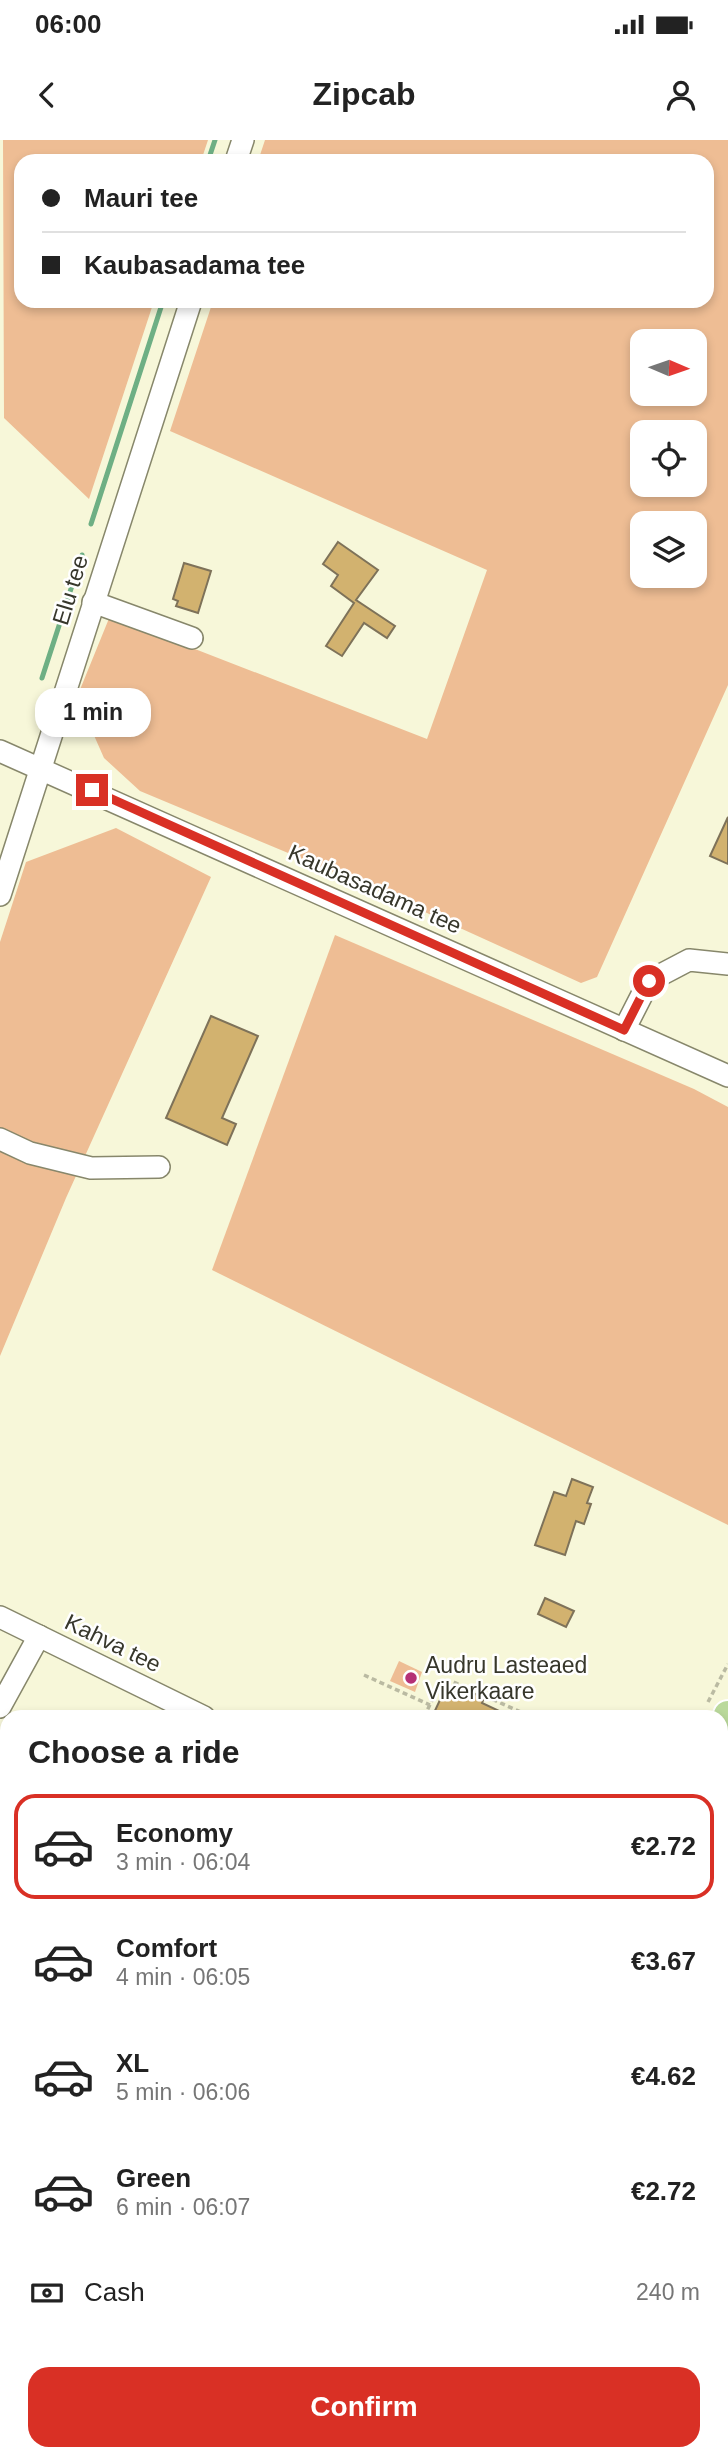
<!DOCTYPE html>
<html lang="en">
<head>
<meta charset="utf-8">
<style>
	:root { --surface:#fff; --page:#f6f6f6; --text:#222; --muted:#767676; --line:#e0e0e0; --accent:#d93025 }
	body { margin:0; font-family:Arial,sans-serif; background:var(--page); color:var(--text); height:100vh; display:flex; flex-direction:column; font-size:26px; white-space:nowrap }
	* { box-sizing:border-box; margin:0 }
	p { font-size:23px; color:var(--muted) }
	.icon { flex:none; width:38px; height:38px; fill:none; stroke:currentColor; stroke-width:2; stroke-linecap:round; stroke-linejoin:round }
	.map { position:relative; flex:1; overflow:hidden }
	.details { position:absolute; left:0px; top:1570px; width:728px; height:751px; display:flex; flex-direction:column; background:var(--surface); border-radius:21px 21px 0 0; box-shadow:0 4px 10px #0003 }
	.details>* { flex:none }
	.top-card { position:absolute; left:14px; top:14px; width:700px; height:154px; border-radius:21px; box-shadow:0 4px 10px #0003; display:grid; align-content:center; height:154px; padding:0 28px; background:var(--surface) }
	.needle { width:46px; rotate:92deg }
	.controls { position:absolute; left:630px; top:189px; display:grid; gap:14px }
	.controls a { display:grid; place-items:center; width:77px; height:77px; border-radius:14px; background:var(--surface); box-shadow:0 4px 10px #0003; font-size:35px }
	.end { position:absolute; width:32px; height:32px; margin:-16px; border:9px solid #d93025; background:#fff; box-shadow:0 0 0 4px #fff }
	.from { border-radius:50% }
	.bubble { position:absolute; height:49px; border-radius:21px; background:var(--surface); box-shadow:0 4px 10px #0003; font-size:23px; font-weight:700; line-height:49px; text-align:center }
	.top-card b { display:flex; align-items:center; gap:24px; height:66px; font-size:26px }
	.top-card b+b { border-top:2px solid var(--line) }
	.top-card i { width:18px; height:18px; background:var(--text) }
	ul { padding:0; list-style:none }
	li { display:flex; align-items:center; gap:21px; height:105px; margin:0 14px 10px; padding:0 14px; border:4px solid transparent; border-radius:21px }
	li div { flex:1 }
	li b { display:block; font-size:26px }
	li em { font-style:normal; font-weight:700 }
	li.active { border-color:var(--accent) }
	li>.icon { width:63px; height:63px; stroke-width:1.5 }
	h2 { padding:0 28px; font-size:32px; line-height:84px }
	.pay { display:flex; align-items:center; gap:18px; height:77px; padding:0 28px; font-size:26px }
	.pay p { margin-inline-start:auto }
	.action { display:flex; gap:14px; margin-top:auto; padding:14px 28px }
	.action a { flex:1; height:80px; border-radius:21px; background:var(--accent); color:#fff; font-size:28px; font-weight:700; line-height:80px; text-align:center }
	.status { display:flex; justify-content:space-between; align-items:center; height:49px; padding:0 35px; background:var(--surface); direction:ltr }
	.status svg { height:19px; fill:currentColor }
	header { display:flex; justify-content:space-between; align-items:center; height:91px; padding:0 28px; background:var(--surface); font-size:32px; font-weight:700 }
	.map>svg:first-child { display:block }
</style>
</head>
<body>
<div class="status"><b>06:00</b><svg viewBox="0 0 49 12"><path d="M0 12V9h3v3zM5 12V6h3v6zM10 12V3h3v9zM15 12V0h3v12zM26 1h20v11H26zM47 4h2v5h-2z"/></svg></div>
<header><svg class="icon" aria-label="back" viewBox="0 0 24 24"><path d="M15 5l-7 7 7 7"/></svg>Zipcab<svg class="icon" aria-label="person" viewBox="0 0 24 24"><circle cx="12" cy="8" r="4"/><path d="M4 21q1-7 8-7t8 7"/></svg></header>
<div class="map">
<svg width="728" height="2320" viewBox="0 0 728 2320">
	<rect width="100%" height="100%" fill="#f7f7d9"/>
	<g fill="#eebd94" fill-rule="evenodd">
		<path d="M3,0H208L201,21H21V161H154L89,359L4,278Z"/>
		<path d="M265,0H728V545L597,837L581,843L372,748L140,651L104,618L77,557L110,476L427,599L487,430L170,291L213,161H707V21H258ZM642,201H695V254H642ZM642,292H695V345H642ZM642,383H695V436H642Z"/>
		<path d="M116,688L211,737L66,1058L0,1216V802L26,722Z"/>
		<path d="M335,795L694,949L728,967V1385L212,1130Z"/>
		<path d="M399,1521L422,1532L415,1552L390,1541Z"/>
	</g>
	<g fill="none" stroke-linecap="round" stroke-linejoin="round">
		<g stroke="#6eaf84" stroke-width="5">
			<path d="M208,21L215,0"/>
			<path d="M91,384L163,161"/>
			<path d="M42,538L82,415"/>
		</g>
	</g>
	<g fill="#d2b26f" stroke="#7e7259" stroke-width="2">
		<path d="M338,402L378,430L356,460L395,486L387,498L364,483L342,516L326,506L354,463L331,446L338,435L323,424Z"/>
		<path d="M184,423L211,431L198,473L176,466L178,461L173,459Z"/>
		<path d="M728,677V724L710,716Z"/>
		<path d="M211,876L258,896L222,978L236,984L227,1005L166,978Z"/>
		<path d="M572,1339L593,1347L587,1363L591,1364L584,1384L576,1381L565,1415L535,1405L554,1352L566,1356Z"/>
		<path d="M545,1458L574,1471L566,1487L538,1474Z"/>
		<path d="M456,1545L484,1558L482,1563L512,1577H432L446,1547L454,1550Z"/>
	</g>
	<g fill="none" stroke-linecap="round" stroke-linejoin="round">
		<defs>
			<g id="minor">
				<path d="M236,21L243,0"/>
				<path d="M93,462L192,498"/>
				<path d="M0,611L728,936"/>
				<path d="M0,755L191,161"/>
				<path d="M624,890L649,841L689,820L728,824"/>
				<path d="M0,999L30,1013L91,1028L159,1027"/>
				<path d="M0,1477L204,1577"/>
				<path d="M0,1567L39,1496"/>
				<path d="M721,1731L728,1697"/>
				<path d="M721,1790L728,1775"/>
				<path d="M721,1906L728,1930"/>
				<path d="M721,2106L728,2108"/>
				<path d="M0,2291L7,2282"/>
				<path d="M638,2314L640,2320"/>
				<path d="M679,2320L686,2314"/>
			</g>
			<g id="major">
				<path d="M721,1590L728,1575"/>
				<path d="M721,1994L728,1959"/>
				<path d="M721,2236L728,2253"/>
				<path d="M719,2314L721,2320"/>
				<path d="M337,2320L341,2314"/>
				<path d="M424,2320L430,2314"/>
			</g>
		</defs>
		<use href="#minor" stroke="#87876b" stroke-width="24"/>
		<use href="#major" stroke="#fff" stroke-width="32"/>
		<g stroke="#babaa2" stroke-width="3.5" stroke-dasharray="5 3.5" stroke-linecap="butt">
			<path d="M364,1535L430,1565"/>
			<path d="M708,1562L728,1524"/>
			<path d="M424,1577L440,1544L451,1541L532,1577"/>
		</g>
		<use href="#minor" stroke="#fff" stroke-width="21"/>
		<use href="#major" stroke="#bad99b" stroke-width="28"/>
	</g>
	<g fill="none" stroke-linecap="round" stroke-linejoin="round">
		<path stroke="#d93025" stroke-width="9" d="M92,650L624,890L649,841"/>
	</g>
	<circle fill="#b53076" stroke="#fff" stroke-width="2.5" cx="411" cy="1538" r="7"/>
	<g text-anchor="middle" stroke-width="5" stroke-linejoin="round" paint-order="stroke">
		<g font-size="23" fill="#37372b" stroke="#fff">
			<text transform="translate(70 450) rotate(-73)" y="8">Elu tee</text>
			<text transform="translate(375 749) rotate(24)" y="8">Kaubasadama tee</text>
			<text transform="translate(113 1503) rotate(26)" y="8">Kahva tee</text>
		</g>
		<g font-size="23" fill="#37372b" stroke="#fff" text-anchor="start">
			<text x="425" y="1533">Audru Lasteaed<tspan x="425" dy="26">Vikerkaare</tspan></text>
		</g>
	</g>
</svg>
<div class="controls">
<a><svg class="needle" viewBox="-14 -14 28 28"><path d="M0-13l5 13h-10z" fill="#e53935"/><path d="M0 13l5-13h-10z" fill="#767676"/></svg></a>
<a><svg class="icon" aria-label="locate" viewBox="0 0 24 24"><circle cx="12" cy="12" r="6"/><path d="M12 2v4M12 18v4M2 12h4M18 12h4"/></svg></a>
<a><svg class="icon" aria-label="layers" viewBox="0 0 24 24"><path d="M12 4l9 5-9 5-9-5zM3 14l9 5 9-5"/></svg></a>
</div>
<i class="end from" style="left:649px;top:841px"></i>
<i class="end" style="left:92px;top:650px"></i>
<div class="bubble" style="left:35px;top:548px;width:116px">1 min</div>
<div class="top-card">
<b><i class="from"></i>Mauri tee</b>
<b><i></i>Kaubasadama tee</b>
</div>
<section class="details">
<h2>Choose a ride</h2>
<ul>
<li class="active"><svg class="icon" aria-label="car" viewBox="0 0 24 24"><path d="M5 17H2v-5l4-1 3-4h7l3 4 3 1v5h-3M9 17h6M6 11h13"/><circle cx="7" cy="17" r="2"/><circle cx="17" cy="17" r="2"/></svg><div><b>Economy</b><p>3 min · 06:04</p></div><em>€2.72</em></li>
<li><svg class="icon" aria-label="car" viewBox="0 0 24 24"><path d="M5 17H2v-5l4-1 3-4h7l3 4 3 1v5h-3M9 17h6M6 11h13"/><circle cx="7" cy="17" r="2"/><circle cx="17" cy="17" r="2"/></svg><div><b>Comfort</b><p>4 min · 06:05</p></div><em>€3.67</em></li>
<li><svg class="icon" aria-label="car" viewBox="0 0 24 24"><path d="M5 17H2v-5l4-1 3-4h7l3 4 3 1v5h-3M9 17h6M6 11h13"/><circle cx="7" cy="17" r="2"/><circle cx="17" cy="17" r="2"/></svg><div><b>XL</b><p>5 min · 06:06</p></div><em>€4.62</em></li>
<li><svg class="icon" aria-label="car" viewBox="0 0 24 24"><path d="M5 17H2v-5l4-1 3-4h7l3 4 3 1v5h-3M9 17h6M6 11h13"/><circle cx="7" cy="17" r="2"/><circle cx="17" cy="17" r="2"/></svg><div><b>Green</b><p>6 min · 06:07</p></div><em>€2.72</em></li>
</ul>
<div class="pay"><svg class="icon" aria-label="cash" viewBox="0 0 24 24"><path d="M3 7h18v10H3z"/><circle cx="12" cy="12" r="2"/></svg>Cash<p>240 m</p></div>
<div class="action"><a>Confirm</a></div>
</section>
</div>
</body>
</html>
